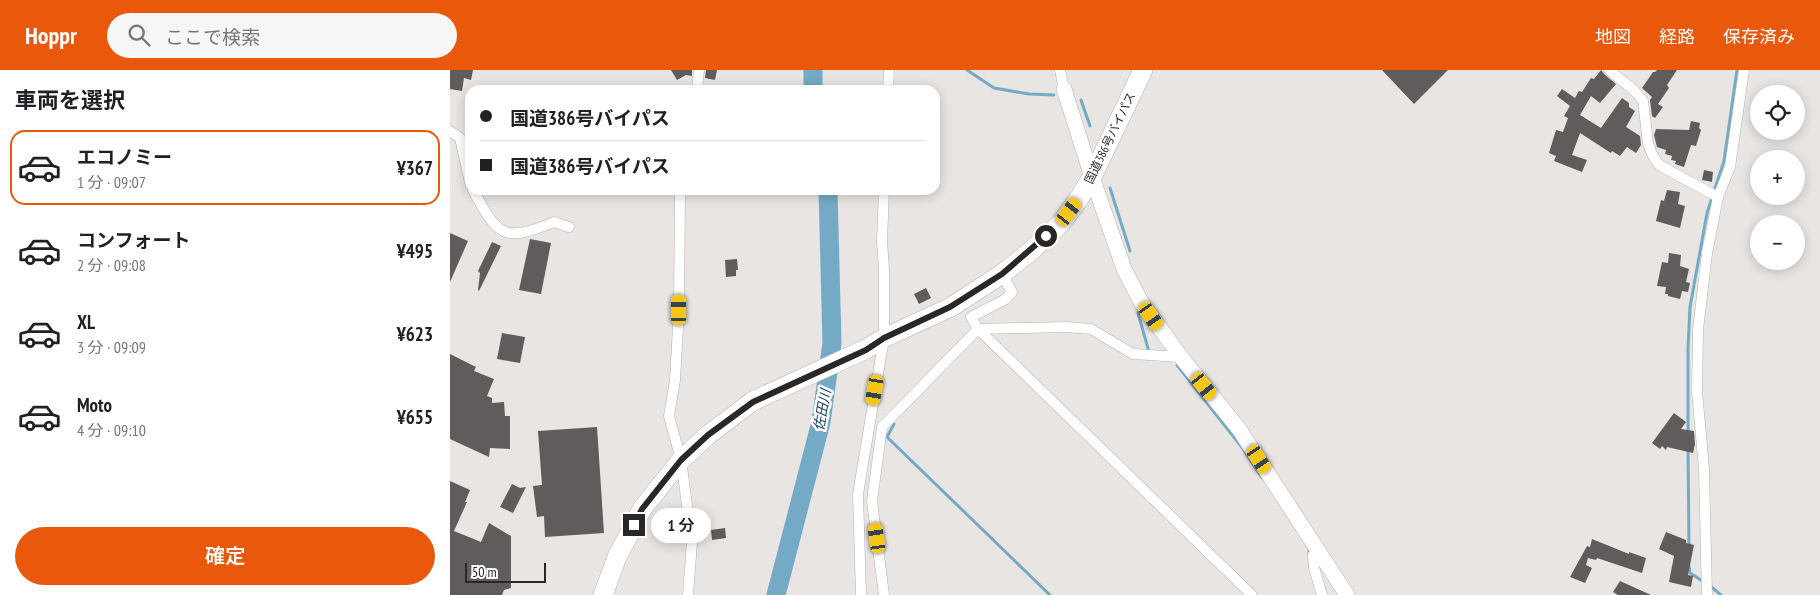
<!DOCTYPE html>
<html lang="ja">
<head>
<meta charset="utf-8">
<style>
	:root { --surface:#fff; --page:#f6f6f6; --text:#202124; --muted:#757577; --line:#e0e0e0; --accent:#ea580c }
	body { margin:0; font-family:"PT Sans Narrow","Noto Sans JP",sans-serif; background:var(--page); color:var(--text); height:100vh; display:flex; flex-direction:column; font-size:19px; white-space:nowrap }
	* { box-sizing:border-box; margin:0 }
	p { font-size:16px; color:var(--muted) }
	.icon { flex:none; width:28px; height:28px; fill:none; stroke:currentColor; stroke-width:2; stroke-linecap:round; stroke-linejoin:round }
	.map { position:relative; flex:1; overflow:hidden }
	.side { display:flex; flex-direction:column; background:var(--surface); width:450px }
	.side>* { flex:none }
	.hud { position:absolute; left:15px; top:15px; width:475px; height:110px; border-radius:15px; box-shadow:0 2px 12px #0003; display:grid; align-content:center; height:110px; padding:0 15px; background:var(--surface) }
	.controls { position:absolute; left:1300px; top:15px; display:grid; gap:10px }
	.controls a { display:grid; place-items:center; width:55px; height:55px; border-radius:50%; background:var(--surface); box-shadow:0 2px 12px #0003; font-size:25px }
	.scale { position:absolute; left:15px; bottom:12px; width:81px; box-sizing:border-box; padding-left:5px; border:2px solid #292827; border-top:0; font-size:14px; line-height:18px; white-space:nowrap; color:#292827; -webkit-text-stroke:4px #fff; paint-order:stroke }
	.end { position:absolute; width:22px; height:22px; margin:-11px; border:6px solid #292827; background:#fff; box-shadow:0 0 0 2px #fff }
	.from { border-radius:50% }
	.bubble { position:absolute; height:35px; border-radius:18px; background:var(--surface); box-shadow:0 2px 12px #0003; font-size:16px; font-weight:600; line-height:35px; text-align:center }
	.car { position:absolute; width:15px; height:30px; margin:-15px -8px; border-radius:6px; box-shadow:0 0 4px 1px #0007; background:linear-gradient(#f5c518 24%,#345 0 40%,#f5c518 0 76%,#345 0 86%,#f5c518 0) }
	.hud b { display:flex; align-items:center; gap:18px; height:48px; font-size:19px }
	.hud b+b { border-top:1px solid var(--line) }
	.hud i { width:12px; height:12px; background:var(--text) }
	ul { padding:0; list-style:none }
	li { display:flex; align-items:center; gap:15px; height:75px; margin:0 10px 8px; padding:0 5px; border:2px solid transparent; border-radius:15px }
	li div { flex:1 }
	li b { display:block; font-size:19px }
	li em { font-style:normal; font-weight:600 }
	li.active { border-color:var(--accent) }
	li>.icon { width:45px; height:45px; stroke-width:1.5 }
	h2 { padding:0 15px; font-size:22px; line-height:60px }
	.button { display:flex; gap:10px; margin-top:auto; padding:10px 15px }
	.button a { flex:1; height:58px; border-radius:30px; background:var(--accent); color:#fff; font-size:20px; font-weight:600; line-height:58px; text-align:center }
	header { display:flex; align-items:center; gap:30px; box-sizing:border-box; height:70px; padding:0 25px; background:var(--accent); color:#fff }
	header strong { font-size:24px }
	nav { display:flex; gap:28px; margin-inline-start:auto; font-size:18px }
	.search { width:350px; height:45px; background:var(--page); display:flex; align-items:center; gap:12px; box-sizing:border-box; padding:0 18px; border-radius:28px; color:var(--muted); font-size:19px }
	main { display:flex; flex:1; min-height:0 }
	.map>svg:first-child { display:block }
</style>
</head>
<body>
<header>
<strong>Hoppr</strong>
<div class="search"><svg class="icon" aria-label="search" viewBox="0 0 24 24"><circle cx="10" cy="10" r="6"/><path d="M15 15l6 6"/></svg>ここで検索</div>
<nav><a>地図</a><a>経路</a><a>保存済み</a></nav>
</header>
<main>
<section class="side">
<h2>車両を選択</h2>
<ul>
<li class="active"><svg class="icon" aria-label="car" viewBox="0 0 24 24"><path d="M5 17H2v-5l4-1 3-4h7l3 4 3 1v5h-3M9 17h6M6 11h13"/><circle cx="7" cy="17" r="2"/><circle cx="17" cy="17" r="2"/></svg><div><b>エコノミー</b><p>1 分 · 09:07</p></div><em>¥367</em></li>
<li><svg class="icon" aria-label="car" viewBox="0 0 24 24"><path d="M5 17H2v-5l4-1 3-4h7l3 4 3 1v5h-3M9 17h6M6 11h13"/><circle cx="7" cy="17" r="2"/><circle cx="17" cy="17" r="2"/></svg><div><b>コンフォート</b><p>2 分 · 09:08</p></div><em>¥495</em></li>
<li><svg class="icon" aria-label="car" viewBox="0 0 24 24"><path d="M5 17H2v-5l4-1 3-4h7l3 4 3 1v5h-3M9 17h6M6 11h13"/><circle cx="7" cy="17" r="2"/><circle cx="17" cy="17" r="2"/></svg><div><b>XL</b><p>3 分 · 09:09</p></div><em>¥623</em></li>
<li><svg class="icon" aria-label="car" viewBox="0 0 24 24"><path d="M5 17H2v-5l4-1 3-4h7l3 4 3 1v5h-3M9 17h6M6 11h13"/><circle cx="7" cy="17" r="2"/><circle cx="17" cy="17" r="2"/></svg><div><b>Moto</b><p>4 分 · 09:10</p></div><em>¥655</em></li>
</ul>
<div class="button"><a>確定</a></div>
</section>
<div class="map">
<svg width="1370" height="525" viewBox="0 0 1370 525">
	<rect width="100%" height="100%" fill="#e8e5e3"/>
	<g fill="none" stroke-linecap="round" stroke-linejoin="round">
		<g stroke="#74aac6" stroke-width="3">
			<path d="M517,0L544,18L579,24L604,25"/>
			<path d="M631,30L640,56"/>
			<path d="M660,118L680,181"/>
			<path d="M688,243L699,282H701"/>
			<path d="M727,295L791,376L812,408"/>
			<path d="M444,354L437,367L600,525"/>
			<path d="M1238,364V278L1240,237L1257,143L1274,91L1287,0"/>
			<path d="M1238,378L1239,477"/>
			<path d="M857,476L859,479L860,497"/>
			<path d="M1239,496L1240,503L1254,512"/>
			<path d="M1259,515L1271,525"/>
		</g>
		<g stroke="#74aac6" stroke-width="19">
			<path d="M363,0V20"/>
			<path d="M326,525L371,352L382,273L378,120"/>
		</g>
	</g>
	<g fill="#5f5c5b">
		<path d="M0,0H23L21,10L14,8L12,21L0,19Z"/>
		<path d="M221,0H242V6L236,5L227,10Z"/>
		<path d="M256,0H267L265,10L255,8Z"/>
		<path d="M932,0H998L964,34Z"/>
		<path d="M1151,0L1155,5L1166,14L1150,33L1141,26L1130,45L1151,58L1172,28L1179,33V37L1185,41L1176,57L1190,66L1191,75L1186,83L1177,77L1170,86L1162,81L1161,83L1130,63L1122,85L1137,90L1132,102L1104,91L1106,86L1099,83L1106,60L1113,62L1118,48L1114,46L1120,36L1107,26L1112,19L1125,28L1129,21L1132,22L1141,8L1144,9Z"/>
		<path d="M1207,0H1227L1217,15L1219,18L1208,34L1213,37L1205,48L1202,46L1200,30L1202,27L1192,18L1203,2H1205Z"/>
		<path d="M1241,51L1250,53L1249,58L1251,60L1246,76L1241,75L1234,97L1225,94L1226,91L1221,90L1222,86L1215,84L1216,80L1207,77L1204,65L1206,59L1239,60Z"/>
		<path d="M1254,100L1263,102L1262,112L1252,110Z"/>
		<path d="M1217,120L1230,122L1228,134L1235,136L1230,158L1206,151L1211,130L1214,131Z"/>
		<path d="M0,163L18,171L0,212Z"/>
		<path d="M80,169L101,173L91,224L69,220Z"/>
		<path d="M42,172L51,176L29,221L28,220L30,203L28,201Z"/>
		<path d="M1219,183L1231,185L1230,196L1239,199L1236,212L1240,213L1238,222L1232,221L1230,229L1218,226V224H1215L1216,217L1207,216L1212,192L1218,193Z"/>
		<path d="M287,189L288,200H286V206L276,207L275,190Z"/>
		<path d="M476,218L481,228L469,234L464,224Z"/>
		<path d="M52,263L75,267L70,293L47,289Z"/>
		<path d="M0,284L26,297L24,301L44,309L37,326L42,328V333L54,332L55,346H60V379L40,378L39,387L0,369Z"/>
		<path d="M1224,343L1236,352L1231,359L1244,361L1245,374L1243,383L1217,377L1216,380L1212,376L1210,379L1202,373Z"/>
		<path d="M147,357L154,463L95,467L94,446L87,447L83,416L92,415L88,361Z"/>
		<path d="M0,411L20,420L15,432H17L4,461L31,472L39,453L61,466V518L54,520L52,525H0Z"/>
		<path d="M62,414L70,418L76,417L63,443L50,437Z"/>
		<path d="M275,458L276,468L262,470L261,460Z"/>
		<path d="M1216,462L1236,470V473L1244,475L1238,505L1243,506L1241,517L1219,512L1224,486L1209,479Z"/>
		<path d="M1142,469L1179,484V482L1196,488L1192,503L1147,488L1146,490L1138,488L1136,495L1142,498L1135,513L1120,507L1137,476L1140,477Z"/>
		<path d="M1170,511L1201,525H1168L1163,522Z"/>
	</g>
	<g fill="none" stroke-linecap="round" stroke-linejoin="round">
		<defs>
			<g id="street">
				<path d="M610,0L614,19"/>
				<path d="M1159,0L1184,20L1193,31L1198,73L1202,84L1209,95L1268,127"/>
				<path d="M247,20L249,0"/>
				<path d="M438,20L439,0"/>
				<path d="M0,61L10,68L20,113"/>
				<path d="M23,120C48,166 53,173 104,152L119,157"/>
				<path d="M230,120L229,240L225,310L219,346L231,390L242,472L238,525"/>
				<path d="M552,204L562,222L556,229L521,247L528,259L802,525"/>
				<path d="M868,479L863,485L864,498L872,525"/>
				<path d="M411,525L408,424L434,268V200L432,171L434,120"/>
				<path d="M434,525L422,431L432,357L528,259L616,257L641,259L683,284L731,287"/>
				<path d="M1257,525L1254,399L1247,321L1248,260L1257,183L1268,127L1280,97L1294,0"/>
			</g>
			<path id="secondary" d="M614,19L642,107L674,199L691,232L731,287L789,359L897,525"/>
			<path id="highway" d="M153,525L167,487L192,439L231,390L258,365L303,331L416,279L434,268L501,237L552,204L582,180L611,153L628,130L642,107L693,0"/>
		</defs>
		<use href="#street" stroke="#b6b3b2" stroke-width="11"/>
		<use href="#secondary" stroke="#b6b3b2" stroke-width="16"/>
		<use href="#highway" stroke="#b6b3b2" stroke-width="20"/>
		<use href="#street" stroke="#fff" stroke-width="10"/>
		<use href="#secondary" stroke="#fff" stroke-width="15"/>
		<use href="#highway" stroke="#fff" stroke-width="19"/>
	</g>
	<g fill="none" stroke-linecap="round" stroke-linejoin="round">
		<path stroke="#292827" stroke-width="6" d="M184,455L192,439L231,390L258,365L303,332L416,280L434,268L500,237L552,204L596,166"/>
	</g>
	<g text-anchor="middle" stroke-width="5" stroke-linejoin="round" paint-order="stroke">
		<g font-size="12" fill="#292827" stroke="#fff">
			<text transform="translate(660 68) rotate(-64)" y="4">国道386号バイパス</text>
		</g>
		<g font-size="14" font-style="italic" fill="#19465b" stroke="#fff">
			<text transform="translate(372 340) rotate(-80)" y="5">佐田川</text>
		</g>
	</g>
</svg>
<div class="controls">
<a><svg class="icon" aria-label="locate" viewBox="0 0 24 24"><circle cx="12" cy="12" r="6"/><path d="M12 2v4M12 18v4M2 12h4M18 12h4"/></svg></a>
<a>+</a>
<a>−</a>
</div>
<div class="scale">50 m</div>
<i class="end from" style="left:596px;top:166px"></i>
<i class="end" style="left:184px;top:455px"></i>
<div class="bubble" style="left:201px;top:438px;width:60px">1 分</div>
<i class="car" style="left:619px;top:142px;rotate:37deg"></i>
<i class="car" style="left:229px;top:240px;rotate:0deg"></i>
<i class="car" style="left:701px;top:246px;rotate:145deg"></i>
<i class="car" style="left:754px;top:316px;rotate:141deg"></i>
<i class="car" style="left:425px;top:320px;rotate:190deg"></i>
<i class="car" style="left:809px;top:389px;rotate:147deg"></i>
<i class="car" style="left:427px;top:468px;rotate:352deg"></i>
<div class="hud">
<b><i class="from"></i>国道386号バイパス</b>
<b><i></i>国道386号バイパス</b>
</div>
</div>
</main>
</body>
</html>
